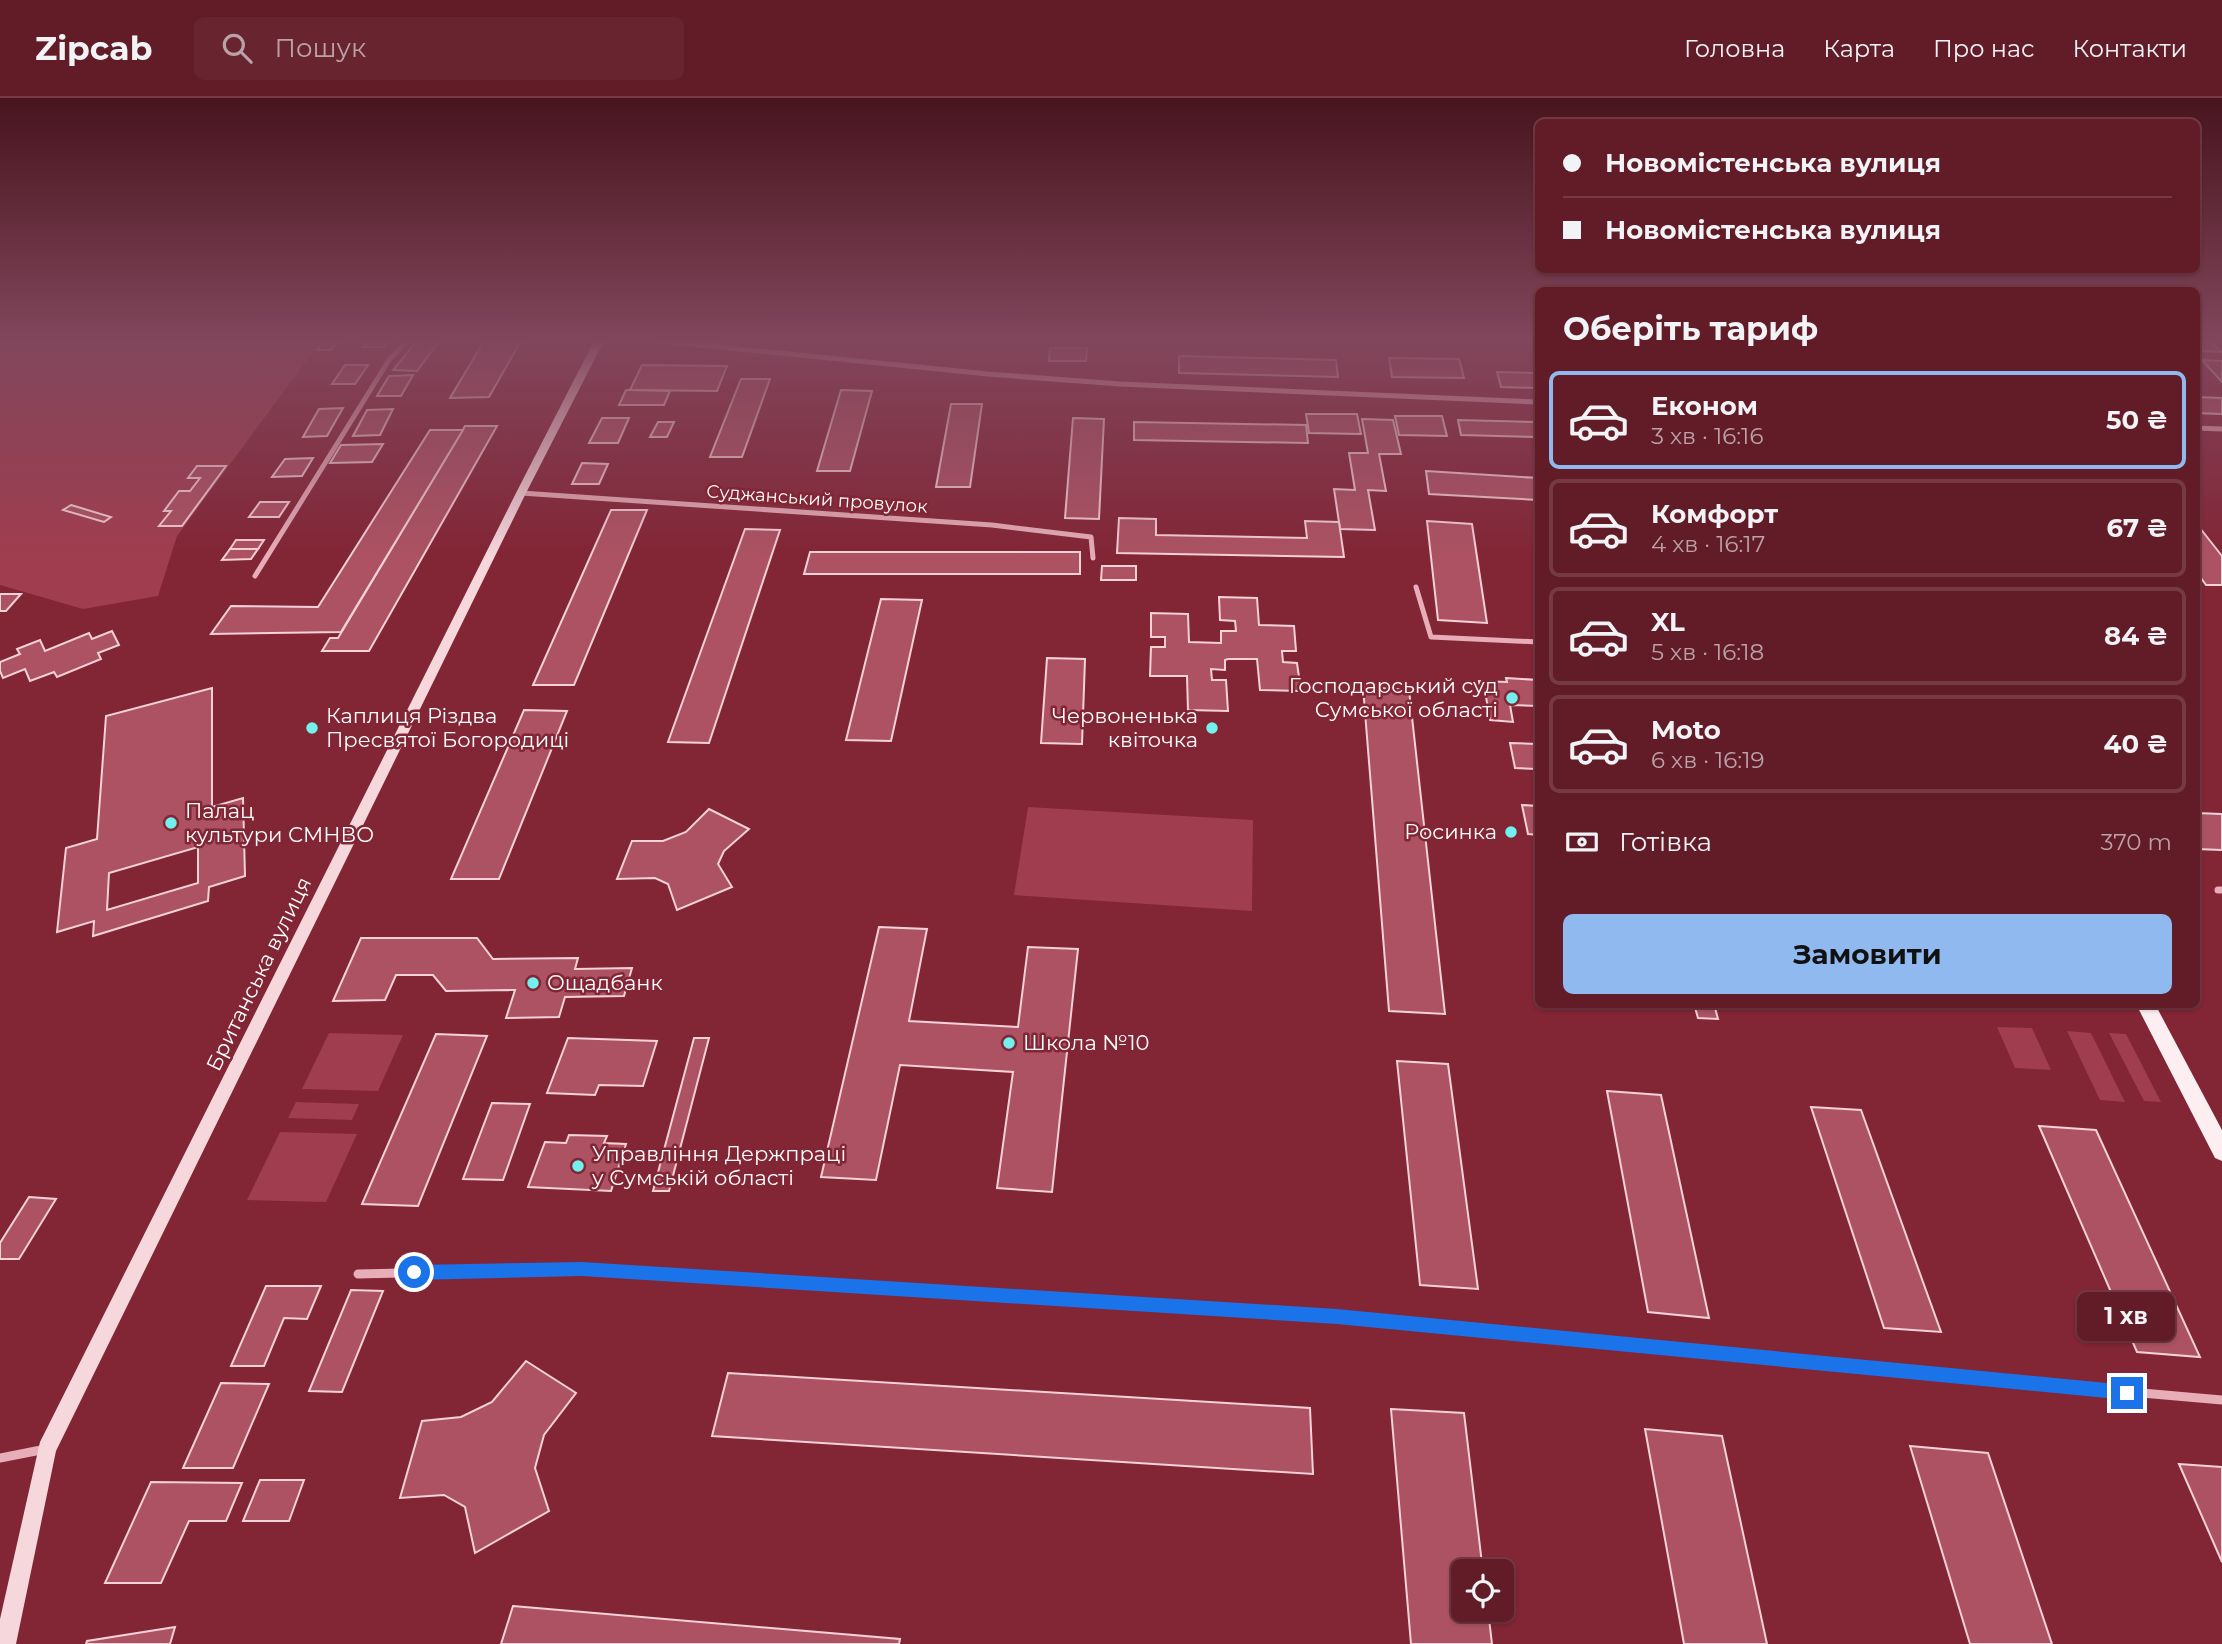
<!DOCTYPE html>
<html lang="uk">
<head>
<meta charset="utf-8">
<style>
	:root { --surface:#621c28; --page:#682530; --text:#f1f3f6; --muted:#bba1a8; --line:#763a45; --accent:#90b9f0 }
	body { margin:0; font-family:Montserrat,sans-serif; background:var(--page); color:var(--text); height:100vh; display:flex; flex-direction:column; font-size:26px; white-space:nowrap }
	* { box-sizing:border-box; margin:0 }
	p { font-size:23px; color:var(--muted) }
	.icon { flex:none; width:38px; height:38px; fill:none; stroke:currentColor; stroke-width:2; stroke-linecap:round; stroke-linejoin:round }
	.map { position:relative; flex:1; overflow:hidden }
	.panel { position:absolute; left:1535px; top:189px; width:665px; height:721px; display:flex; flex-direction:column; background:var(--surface); border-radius:10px; box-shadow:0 2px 5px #0004,0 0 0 2px var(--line) }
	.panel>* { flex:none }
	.banner { position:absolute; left:1535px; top:21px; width:665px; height:154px; border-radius:10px; box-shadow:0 2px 5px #0004,0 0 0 2px var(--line); display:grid; align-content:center; height:154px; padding:0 28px; background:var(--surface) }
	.buttons { position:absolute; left:1451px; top:1461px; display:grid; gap:14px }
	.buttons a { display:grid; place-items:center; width:63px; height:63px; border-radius:10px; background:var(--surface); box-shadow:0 2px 5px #0004,0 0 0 2px var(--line); font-size:35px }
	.end { position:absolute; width:32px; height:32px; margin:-16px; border:9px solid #1a73e8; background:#fff; box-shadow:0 0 0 4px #fff }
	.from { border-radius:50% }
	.bubble { position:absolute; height:49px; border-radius:10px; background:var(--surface); box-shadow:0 2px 5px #0004,0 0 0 2px var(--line); font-size:23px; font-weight:700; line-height:49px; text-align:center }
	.banner b { display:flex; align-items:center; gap:24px; height:66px; font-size:26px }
	.banner b+b { border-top:2px solid var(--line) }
	.banner i { width:18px; height:18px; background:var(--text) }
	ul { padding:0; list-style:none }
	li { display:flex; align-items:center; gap:21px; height:98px; margin:0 14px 10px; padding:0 14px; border:4px solid var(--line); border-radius:10px }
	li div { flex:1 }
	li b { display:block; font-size:26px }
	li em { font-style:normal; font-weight:700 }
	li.current { border-color:var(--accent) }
	li>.icon { width:63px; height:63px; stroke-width:1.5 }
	h2 { padding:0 28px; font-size:32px; line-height:84px }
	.pay { display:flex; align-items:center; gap:18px; height:77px; padding:0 28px; font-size:26px }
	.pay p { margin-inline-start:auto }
	.button { display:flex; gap:14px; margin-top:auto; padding:14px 28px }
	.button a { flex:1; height:80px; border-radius:10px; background:var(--accent); color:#111; font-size:28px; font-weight:700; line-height:80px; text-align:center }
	header { display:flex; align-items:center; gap:42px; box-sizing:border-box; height:98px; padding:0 35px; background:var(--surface); border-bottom:2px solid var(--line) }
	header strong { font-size:33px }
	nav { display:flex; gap:38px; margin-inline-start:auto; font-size:24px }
	.search { width:490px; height:63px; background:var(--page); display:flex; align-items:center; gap:18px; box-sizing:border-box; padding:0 24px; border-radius:10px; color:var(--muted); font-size:26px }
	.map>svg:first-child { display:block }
</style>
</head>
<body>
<header>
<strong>Zipcab</strong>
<div class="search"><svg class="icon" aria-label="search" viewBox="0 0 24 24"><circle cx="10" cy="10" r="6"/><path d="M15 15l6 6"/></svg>Пошук</div>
<nav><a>Головна</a><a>Карта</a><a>Про нас</a><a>Контакти</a></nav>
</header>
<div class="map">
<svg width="2222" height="1546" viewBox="0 0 2222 1546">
	<rect width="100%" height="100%" fill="#822535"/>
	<g fill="#a03d4f">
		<path d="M0,243H321L177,438L158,498L83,511L0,487Z"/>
		<path d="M1028,709L1253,722L1252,813L1014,797Z"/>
		<path d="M1997,929L2032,930L2051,972L2015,970Z"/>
		<path d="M2067,933L2091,935L2125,1004L2100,1002Z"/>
		<path d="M329,935L403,937L378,993L302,991Z"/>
		<path d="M2109,935L2126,936L2161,1004L2144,1003Z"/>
		<path d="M296,1004L359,1006L352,1022L288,1020Z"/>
		<path d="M280,1034L357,1036L326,1104L247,1102Z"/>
	</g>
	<g fill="#ac5262" stroke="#f5d1d8" stroke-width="2" fill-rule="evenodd">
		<path d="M324,243H338L331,252H317Z"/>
		<path d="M368,243H388L384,249H363Z"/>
		<path d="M484,243H521L489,299L450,300Z"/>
		<path d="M2196,243H2210L2221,254L2196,253Z"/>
		<path d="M415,245H438L417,273L393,272Z"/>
		<path d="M1050,250H1087L1086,263H1049Z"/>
		<path d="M1179,258L1336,262L1338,279L1179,275Z"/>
		<path d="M1389,260L1459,261L1464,280L1392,279Z"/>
		<path d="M2202,262L2222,263V284Z"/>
		<path d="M345,267H368L355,286H332Z"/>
		<path d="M642,267L727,268L717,293L630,292Z"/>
		<path d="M1497,274L1538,275V290L1501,289Z"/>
		<path d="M413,277L401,298H377L389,278Z"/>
		<path d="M741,281H770L742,359H710Z"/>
		<path d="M626,292H630L670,293L664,307H619Z"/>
		<path d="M841,292L872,293L850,373H817Z"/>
		<path d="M2196,299L2222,300V316L2196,315Z"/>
		<path d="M951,306H982L970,389H936Z"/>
		<path d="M343,310L327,338L303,339L319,311Z"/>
		<path d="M393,311L380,337L353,338L367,312Z"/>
		<path d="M1306,316H1357L1361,336L1309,335Z"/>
		<path d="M1395,318H1442L1447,338L1399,337Z"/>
		<path d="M602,320H629L618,345H589Z"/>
		<path d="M1073,320L1104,321L1099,421L1065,420Z"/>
		<path d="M1362,321L1393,322L1401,356H1379L1386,393L1368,392L1375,432L1340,431L1334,391L1355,392L1349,355H1368Z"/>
		<path d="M1458,322L1538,324V339L1461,337Z"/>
		<path d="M658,324H674L667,339H650Z"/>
		<path d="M1134,324L1306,327L1308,345L1134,342Z"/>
		<path d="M465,328H497L369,553H322L330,540H338Z"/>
		<path d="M430,332H463L341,534L211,536L231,508L318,509Z"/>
		<path d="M383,346L372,364L330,365L341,347Z"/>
		<path d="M313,360L302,378L272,379L285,361Z"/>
		<path d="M582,365L608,366L599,386H572Z"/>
		<path d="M197,368H226L182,428H159L171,413H164L179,393H190L200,380H188Z"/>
		<path d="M1426,373L1538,380V402L1429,396Z"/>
		<path d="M260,404H289L279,419H249Z"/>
		<path d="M71,407L111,419L104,424L63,412Z"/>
		<path d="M611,412H647L574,587H533Z"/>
		<path d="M1119,420L1156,421V437L1307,440L1305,423L1339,424L1344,459L1117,455Z"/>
		<path d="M1427,423L1472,426L1487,525L1438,522Z"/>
		<path d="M2196,425L2222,458V487H2206L2196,473Z"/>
		<path d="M745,431L780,432L709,645L668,644Z"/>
		<path d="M236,442H264L258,451H230Z"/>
		<path d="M230,451H258L251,461L222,462Z"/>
		<path d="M810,454H1080V476H804Z"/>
		<path d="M1102,468H1136V482H1101Z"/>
		<path d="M0,496H21L6,513H0Z"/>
		<path d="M1219,499L1257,500L1259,527L1294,528L1296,553H1282L1283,564L1297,565L1301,593L1260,592L1257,561H1228L1225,562V572L1211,571L1212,582H1226L1228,613L1188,612L1187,578H1150L1151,549H1165V539H1151V515L1188,516L1189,544L1221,545V533H1236L1235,523L1220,522Z"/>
		<path d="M881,501L922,502L891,643L846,642Z"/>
		<path d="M112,533L119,547L98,555L101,561L57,579L54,574L30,583L25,571L3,580L0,573V564L20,556L17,551L40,542L45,553L89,535L92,541Z"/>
		<path d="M1047,560L1085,561L1082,646L1041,645Z"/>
		<path d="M1506,580L1538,582V608L1510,607L1513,624L1490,622L1485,593H1480L1479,583L1507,584Z"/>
		<path d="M1363,589L1409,592L1445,916L1389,913Z"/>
		<path d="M212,590V709L243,700L245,778L209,789L208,803L93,838L94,823L57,834L66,750L97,741L106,618ZM198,749V785L107,812L109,775Z"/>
		<path d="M524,612L567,613L499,781H451Z"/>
		<path d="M1510,645L1538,646V671L1515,670Z"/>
		<path d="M1522,707L1538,708V737L1528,736Z"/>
		<path d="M709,711L749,731L724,753L718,766L732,789L677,812L668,786L655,780L617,781L632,743H663L686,734Z"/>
		<path d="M2196,715L2222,716V752L2196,751Z"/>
		<path d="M879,829L927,831L909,923L1018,929L1028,849L1078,851L1052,1094L997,1090L1013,974L900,967L876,1082L821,1079Z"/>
		<path d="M361,840H477L493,861L578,860L575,871L632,870L624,898L565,899L559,919L506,920L515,892L446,893L433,877H396L385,902L333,903Z"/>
		<path d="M1694,906H1714L1718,921L1698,920Z"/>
		<path d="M436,936L487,938L418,1108L362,1106Z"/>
		<path d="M568,940L657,943L643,988L599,987L595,997L547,995Z"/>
		<path d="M694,940H709L669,1093H653Z"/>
		<path d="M1397,963L1448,966L1478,1191L1420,1187Z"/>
		<path d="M1607,993L1661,997L1709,1220L1648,1214Z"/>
		<path d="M492,1005L530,1006L503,1082L463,1081Z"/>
		<path d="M1811,1009L1861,1012L1941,1234L1884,1230Z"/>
		<path d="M2039,1028L2096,1032L2200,1259L2137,1254Z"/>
		<path d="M569,1037L607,1038L604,1045L626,1046L611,1093L528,1089L545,1044L566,1045Z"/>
		<path d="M29,1099L56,1101L19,1161H0V1145Z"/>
		<path d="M266,1188H321L307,1221L284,1220L264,1268H231Z"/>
		<path d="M351,1192L383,1193L342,1294L309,1293Z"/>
		<path d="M526,1263L576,1295L544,1337L535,1370L549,1413L475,1455L465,1409L444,1397L400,1400L422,1323L461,1319L492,1304Z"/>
		<path d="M728,1275L1310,1310L1313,1376L712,1338Z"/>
		<path d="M221,1285L269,1286L233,1370H183Z"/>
		<path d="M1391,1311L1464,1315L1483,1474H1463V1512H1488L1492,1546H1411Z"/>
		<path d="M1645,1331L1722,1338L1767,1546H1684Z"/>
		<path d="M1910,1348L1988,1355L2052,1546H1970Z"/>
		<path d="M2179,1366L2222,1369V1464Z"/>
		<path d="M260,1382H304L289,1423H243Z"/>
		<path d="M151,1384L242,1385L226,1423H189L161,1485H105Z"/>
		<path d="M513,1508L900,1541L899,1546H501Z"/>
		<path d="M175,1529L170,1546H86L87,1543Z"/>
	</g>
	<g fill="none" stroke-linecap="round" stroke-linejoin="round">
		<g stroke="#e7adb8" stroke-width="5">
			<path d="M660,243L988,276L1120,286L1538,304"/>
			<path d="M2196,330L2222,331"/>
			<path d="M521,395L992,427L1091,439L1093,460"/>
			<path d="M255,478L389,262L407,243"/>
			<path d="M1416,489L1431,539L1538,544"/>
		</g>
		<path stroke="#e7adb8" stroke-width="7" d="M2218,792H2222"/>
		<g stroke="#e7adb8" stroke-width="9">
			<path d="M358,1176L582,1171L1337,1218L1879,1272L2222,1302"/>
			<path d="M0,1360L46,1351"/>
		</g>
		<path fill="#f6d7dc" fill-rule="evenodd" d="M594,243H604L526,395L56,1353L16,1546H0V1521L40,1344L516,395Z"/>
		<path fill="#fdeff1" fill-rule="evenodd" d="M2136,906H2155L2222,1032V1063L2215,1060Z"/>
	</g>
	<linearGradient id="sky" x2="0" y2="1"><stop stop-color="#48141d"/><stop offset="0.53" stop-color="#81465c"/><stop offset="1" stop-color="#81465c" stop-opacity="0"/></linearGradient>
	<rect width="2222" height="459" fill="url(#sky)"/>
	<path fill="#1a73e8" d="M582,1164L1337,1211L2127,1287L2132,1289L2134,1295L2132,1300L2127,1302L1337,1226L582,1178L414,1182L407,1174L414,1167Z"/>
	<g fill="#72f0ed" stroke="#822535" stroke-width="2.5">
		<circle cx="1512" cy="600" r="7"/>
		<circle cx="312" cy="630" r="7"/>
		<circle cx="1212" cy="630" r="7"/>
		<circle cx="171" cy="725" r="7"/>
		<circle cx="1511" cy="734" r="7"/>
		<circle cx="533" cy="885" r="7"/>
		<circle cx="1009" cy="945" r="7"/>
		<circle cx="578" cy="1068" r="7"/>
	</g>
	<g text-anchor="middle" stroke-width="5" stroke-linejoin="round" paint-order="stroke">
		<g font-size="18" fill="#fff" stroke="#822535">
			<text transform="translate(817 401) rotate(4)" y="6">Суджанський провулок</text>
		</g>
		<g font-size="21" fill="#fff" stroke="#822535" text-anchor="start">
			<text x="1498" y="595" text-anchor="end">Господарський суд<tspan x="1498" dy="24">Сумської області</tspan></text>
			<text x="326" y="625">Каплиця Різдва<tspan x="326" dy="24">Пресвятої Богородиці</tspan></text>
			<text x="1198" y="625" text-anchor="end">Червоненька<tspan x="1198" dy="24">квіточка</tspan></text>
			<text x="185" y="720">Палац<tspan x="185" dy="24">культури СМНВО</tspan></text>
			<text x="1497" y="741" text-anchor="end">Росинка</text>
			<text x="547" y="892">Ощадбанк</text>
			<text x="1023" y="952">Школа №10</text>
			<text x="592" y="1063">Управління Держпраці<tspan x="592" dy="24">у Сумській області</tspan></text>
		</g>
		<g font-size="21" fill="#fff" stroke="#822535">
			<text transform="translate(259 876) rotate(-64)" y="7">Британська вулиця</text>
		</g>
	</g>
</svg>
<div class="buttons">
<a><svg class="icon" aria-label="locate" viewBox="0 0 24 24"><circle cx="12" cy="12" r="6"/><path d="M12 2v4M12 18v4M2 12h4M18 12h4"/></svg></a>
</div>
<i class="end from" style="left:414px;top:1174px"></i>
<i class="end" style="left:2127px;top:1295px"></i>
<div class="bubble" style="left:2077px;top:1194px;width:98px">1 хв</div>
<div class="banner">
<b><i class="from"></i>Новомістенська вулиця</b>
<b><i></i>Новомістенська вулиця</b>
</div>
<section class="panel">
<h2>Оберіть тариф</h2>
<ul>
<li class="current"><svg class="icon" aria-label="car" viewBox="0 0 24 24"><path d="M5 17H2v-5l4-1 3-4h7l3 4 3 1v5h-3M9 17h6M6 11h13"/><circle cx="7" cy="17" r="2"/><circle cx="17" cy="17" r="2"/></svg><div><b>Економ</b><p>3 хв · 16:16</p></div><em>50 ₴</em></li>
<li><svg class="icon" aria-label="car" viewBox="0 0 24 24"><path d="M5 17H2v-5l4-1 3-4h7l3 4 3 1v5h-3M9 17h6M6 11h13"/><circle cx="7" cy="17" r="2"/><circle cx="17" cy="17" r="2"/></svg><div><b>Комфорт</b><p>4 хв · 16:17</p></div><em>67 ₴</em></li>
<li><svg class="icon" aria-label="car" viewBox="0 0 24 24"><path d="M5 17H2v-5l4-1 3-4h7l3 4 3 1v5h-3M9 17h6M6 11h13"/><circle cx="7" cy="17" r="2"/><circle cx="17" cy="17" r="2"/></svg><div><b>XL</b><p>5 хв · 16:18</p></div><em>84 ₴</em></li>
<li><svg class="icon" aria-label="car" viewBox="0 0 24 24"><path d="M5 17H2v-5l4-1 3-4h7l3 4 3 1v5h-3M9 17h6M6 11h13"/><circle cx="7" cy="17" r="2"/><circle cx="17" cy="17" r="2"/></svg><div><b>Moto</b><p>6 хв · 16:19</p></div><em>40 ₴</em></li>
</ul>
<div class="pay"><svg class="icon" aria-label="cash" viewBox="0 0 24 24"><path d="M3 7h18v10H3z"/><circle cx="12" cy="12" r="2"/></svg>Готівка<p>370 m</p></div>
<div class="button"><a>Замовити</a></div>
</section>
</div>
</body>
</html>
